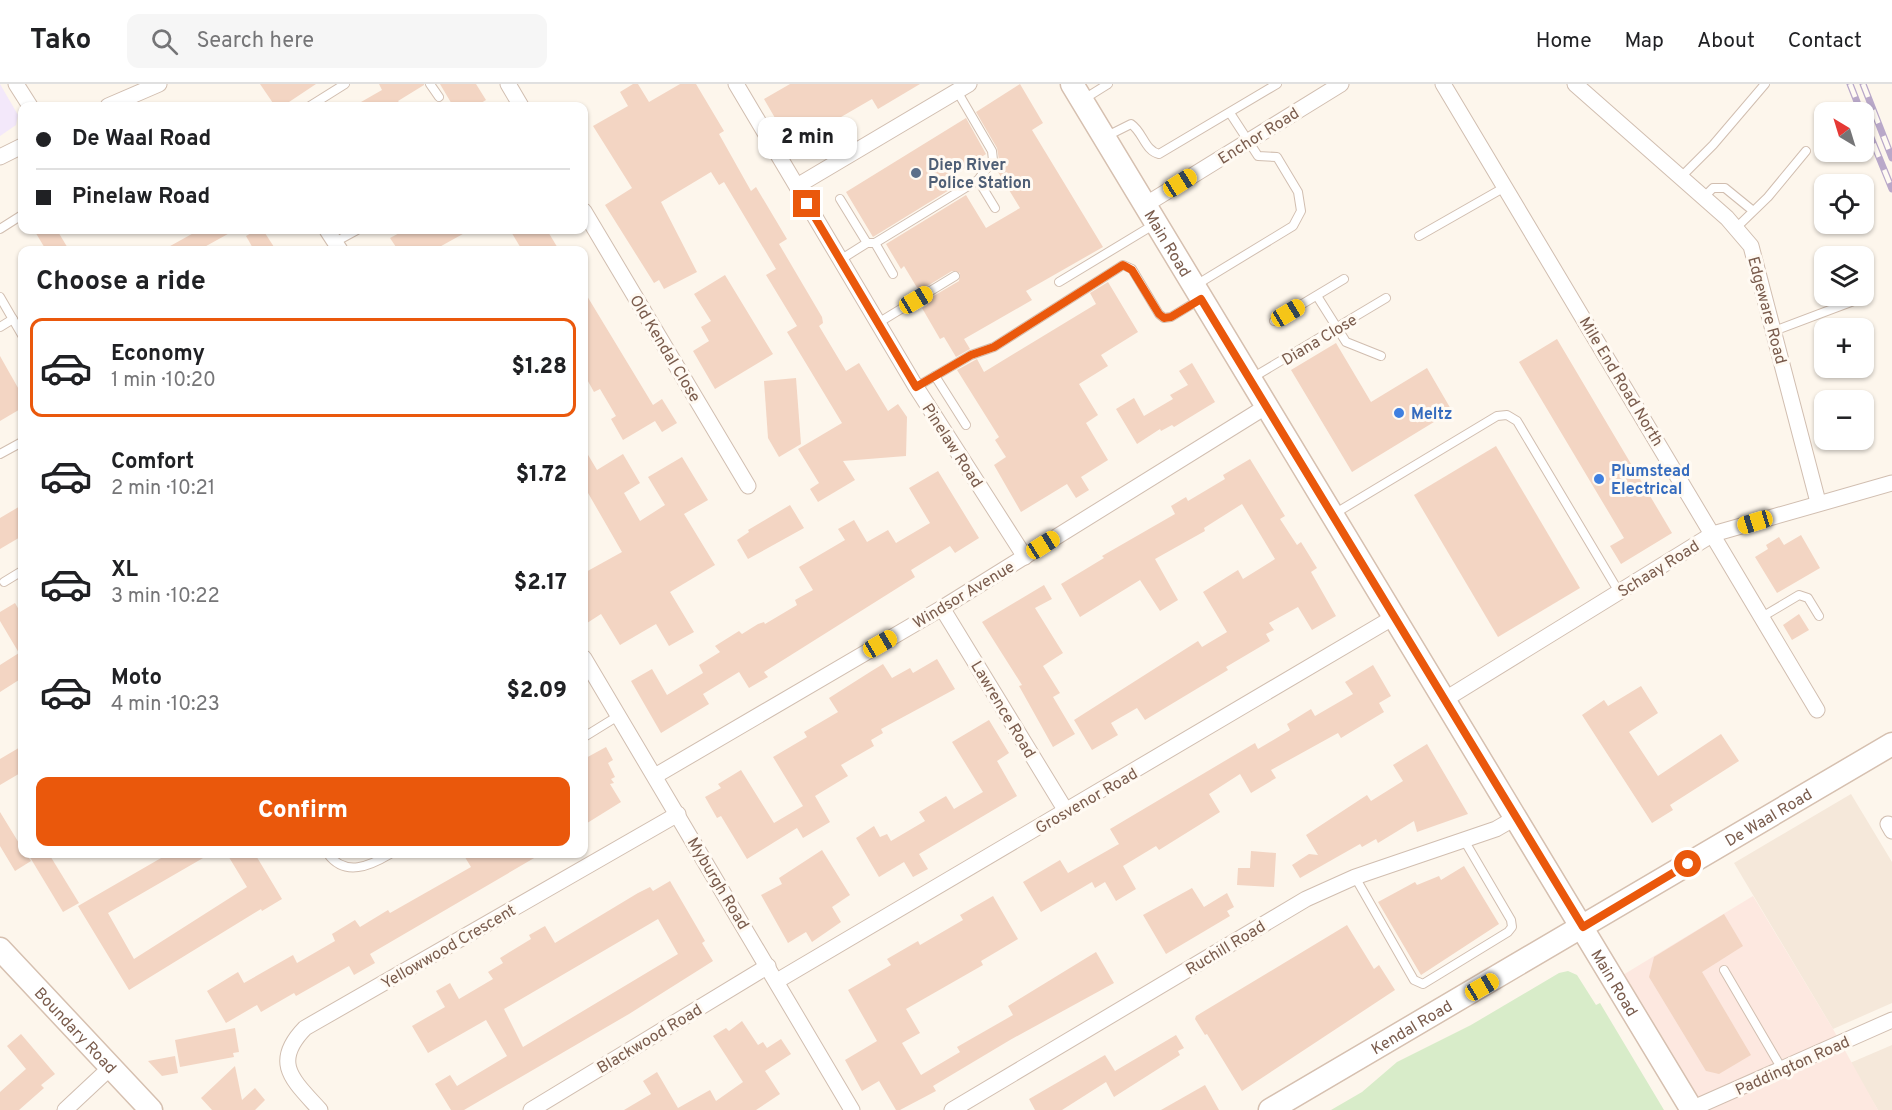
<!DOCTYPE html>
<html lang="en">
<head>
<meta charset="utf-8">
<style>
	:root { --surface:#fff; --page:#f6f6f6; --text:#202124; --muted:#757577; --line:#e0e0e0; --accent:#ea580c }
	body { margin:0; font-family:Overpass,sans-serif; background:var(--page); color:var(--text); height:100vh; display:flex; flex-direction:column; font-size:22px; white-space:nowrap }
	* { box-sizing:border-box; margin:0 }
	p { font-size:20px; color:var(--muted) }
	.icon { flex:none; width:33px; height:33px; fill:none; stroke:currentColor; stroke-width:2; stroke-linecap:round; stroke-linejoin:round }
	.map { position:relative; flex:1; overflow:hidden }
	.drawer { position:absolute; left:18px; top:162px; width:570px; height:612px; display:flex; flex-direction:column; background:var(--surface); border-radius:12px; box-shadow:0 2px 4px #0004 }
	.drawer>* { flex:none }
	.top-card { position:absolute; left:18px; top:18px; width:570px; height:132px; border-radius:12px; box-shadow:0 2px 4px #0004; display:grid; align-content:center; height:132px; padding:0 18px; background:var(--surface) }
	.needle { width:39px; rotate:322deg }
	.fabs { position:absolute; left:1814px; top:18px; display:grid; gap:12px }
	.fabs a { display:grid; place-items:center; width:60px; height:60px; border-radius:12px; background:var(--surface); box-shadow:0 2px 4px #0004; font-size:30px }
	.end { position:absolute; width:27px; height:27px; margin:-14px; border:8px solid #ea580c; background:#fff; box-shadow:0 0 0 3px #fff }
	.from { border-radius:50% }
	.bubble { position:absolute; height:42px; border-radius:12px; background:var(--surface); box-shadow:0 2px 4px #0004; font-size:20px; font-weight:800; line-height:42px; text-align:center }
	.car { position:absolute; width:18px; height:36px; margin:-18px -9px; border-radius:8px; box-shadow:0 0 4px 2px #0007; background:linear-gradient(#f5c518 24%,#345 0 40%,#f5c518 0 76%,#345 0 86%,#f5c518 0) }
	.top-card b { display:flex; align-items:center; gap:21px; height:57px; font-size:22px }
	.top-card b+b { border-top:2px solid var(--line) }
	.top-card i { width:15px; height:15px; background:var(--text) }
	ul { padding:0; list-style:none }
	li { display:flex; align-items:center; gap:18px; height:99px; margin:0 12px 9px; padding:0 6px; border:3px solid transparent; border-radius:12px }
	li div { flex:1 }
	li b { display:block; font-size:22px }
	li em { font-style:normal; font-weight:800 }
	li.current { border-color:var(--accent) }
	li>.icon { width:54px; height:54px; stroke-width:1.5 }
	h2 { padding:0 18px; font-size:27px; line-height:72px }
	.action { display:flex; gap:12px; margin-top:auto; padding:12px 18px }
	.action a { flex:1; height:69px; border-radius:12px; background:var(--accent); color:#fff; font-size:24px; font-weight:800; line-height:69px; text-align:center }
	header { display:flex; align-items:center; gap:36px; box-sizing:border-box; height:84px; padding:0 30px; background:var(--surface); border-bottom:2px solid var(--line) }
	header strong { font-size:28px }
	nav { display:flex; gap:33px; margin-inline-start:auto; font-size:21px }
	.search { width:420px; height:54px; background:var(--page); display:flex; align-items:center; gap:15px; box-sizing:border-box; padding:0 21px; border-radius:12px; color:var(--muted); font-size:22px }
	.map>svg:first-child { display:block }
</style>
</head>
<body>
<header>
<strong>Tako</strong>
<div class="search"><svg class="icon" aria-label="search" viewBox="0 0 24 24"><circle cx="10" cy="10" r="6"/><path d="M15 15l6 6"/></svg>Search here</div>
<nav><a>Home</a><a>Map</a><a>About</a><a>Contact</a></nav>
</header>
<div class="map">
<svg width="1892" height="1026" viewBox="0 0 1892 1026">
	<rect width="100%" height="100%" fill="#fdf6ec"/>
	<g fill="#f5e8da">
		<path d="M1851,710L1892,778V919L1833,945L1734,779Z"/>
		<path d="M1892,961V1026H1878L1850,979Z"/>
	</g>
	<path fill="#fde8e0" d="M1753,812L1833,945L1878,1026H1692L1613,897Z"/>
	<path fill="#f3e8fa" d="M0,0L18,31L16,41L0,52Z"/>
	<path fill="#d8ecc9" d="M1568,887L1577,891L1596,921L1600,919L1664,1026H1331L1362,1008L1397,978L1471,941L1559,889Z"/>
	<g fill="#f3d5c3" fill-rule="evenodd">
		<path d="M260,0H316L283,22H275Z"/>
		<path d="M379,0H424V1L398,17L402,22H354L382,6Z"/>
		<path d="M440,0H476L486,16L476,22H453Z"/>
		<path d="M633,0H638L649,18L680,0H696L724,47L719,50L751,107L756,103L787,155L779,160L822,233L823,239L819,242L846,287L859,279L888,327L898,320L907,333L906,372L843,377L855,396L818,418L810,405L819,399L798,365L842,339L787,248L797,242L766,191L776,185L724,98L719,101L711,88L661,118L697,188L664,205L659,196L654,199L605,121L632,104L593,42L628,22L620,8Z"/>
		<path d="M790,0H920L878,25L872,15L829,40L834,50L804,70L788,42L782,46L764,15Z"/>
		<path d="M1020,0L1043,39L1032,46L1103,163L1026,207L1032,216L964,255L970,265L956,273L944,253L940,255L922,224L927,221L925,217L959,197L960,189L952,187L919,207L904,182L901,185L886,160L966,111L986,144L1020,124L995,83L999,76L997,64L976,28Z"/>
		<path d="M966,34L986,70L954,91L959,100L873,153L846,108Z"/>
		<path d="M34,146H57L69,166H46Z"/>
		<path d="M199,146H235L199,166H163Z"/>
		<path d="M257,146H263L276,166H254L246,152Z"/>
		<path d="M405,146H470L434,166H398L390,154Z"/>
		<path d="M510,146H547L559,166H522Z"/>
		<path d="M725,191L773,270L715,305L693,267L709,257L701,243L711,237L694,210Z"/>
		<path d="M1108,198L1138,248L1101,271L1108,282L1079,300L1098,331L1086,339L1108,376L1081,393L1089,406L1076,414L1067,400L1021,428L994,381L1006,373L995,356L999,353L957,286L977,275L984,288L1096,220L1090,209Z"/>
		<path d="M584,207L653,321L662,315L677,339L662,348L655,337L623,356L611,335L616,332L600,305L594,308L584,290Z"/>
		<path d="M1557,255L1672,449L1621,480L1610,462L1624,454L1519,278Z"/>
		<path d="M1336,259L1371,318L1427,284L1452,327L1352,388L1291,286Z"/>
		<path d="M0,272L22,311V324L0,337Z"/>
		<path d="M1192,279L1215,318L1174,343L1172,341L1161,347L1160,345L1137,360L1116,325L1134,314L1144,332L1173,315L1170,311L1188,301L1179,287Z"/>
		<path d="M796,294L801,360L779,373L768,354L764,297Z"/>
		<path d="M1496,362L1580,504L1498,553L1414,411Z"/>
		<path d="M584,364L597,386L623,370L640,399L624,409L640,437L665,421L648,393L682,373L708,416L684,430L715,481L670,508L694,548L669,562L656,540L620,561L601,530L584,541V489L622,468L584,402Z"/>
		<path d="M1250,375L1285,432L1280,435L1297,461L1301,458L1317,484L1311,488L1336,532L1312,546L1298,523L1269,539L1274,546L1266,550L1270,557L1226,583L1228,586L1145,636L1137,624L1111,639L1118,651L1092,666L1074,636L1198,557L1202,563L1227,548L1203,508L1238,486L1243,495L1275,475L1242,420L1204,444L1205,447L1155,475L1178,516L1160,527L1140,496L1080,533L1061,500L1104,474L1102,472L1175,430L1171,422L1186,413L1188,417L1225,395L1223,391Z"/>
		<path d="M938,387L979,454L955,469L950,462L911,486L915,493L764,588L768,593L749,604L739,588L703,610L709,620L661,649L631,597L652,585L667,611L703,589L699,581L720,568L715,562L739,547L742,550L758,540L764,538L765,540L797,521L795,516L813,506L799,483L845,456L838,445L854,436L867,458L888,446L896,459L930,439L909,404Z"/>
		<path d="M22,421V452L0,465V434Z"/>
		<path d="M790,421L804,444L748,475L737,456L749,448L748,446Z"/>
		<path d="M1801,451L1820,484L1777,509L1755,473L1768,465L1766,461L1779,453L1784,461Z"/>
		<path d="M1044,501L1052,515L1035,524L1063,569L1043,582L1060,609L1053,613L1075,650L1053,663L1019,602L1022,601L982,538Z"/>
		<path d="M15,519L22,531V594L0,608V581L19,569L0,537V528Z"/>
		<path d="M1799,530L1809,546L1792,556L1783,541Z"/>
		<path d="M937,575L955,605L881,645L883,649L871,656L874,662L841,681L848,692L815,712L830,738L803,754L797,744L747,775L721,732L717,734L705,713L721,704L718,700L741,686L774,739L803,722L773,673L807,653L804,648L838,628L829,614L870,588L883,580L892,594L910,584L913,589Z"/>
		<path d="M1373,581L1391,612L1379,619L1384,628L1341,654L1338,649L1271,686L1276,694L1251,709L1240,690L1209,710L1220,728L1159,766L1156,762L1123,782L1136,805L1116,817L1105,798L1095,804L1092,798L1041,828L1023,798L1060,776L1068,789L1119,760L1110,745L1255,659L1258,665L1290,646L1287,640L1311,625L1315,632L1353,610L1345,598Z"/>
		<path d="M1641,602L1658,629L1629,648L1658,692L1721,650L1739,677L1670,721L1673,726L1652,739L1582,631L1604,616L1608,622Z"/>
		<path d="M989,636L1009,669L997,677L1017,712L919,770L928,785L913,793L904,778L879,793L856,754L874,742L880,753L887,750L891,757L925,737L919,728L946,712L954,725L983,708L952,658Z"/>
		<path d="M1427,660L1468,730L1417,748L1414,737L1378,759L1376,755L1362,763L1360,760L1300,794L1292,781L1309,770L1318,771L1306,751L1367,711L1371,717L1403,697L1393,681Z"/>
		<path d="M22,662V688L0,701V675Z"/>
		<path d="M606,663L613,676L608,679L615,693L611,695L614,699L610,700L621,718L584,741V675Z"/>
		<path d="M0,728L22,764V770H26L31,777L15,787L0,762Z"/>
		<path d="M822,766L850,811L832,823L841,838L812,858L806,848L788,859L761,811L782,800L779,794Z"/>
		<path d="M1251,767L1276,769L1274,803L1237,801L1238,784H1250Z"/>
		<path d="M28,770H49L79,819L63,828Z"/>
		<path d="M168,770H210L108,829L134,875L247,803L227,770H255L282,815L262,827L261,825L129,906L78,822Z"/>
		<path d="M463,770H541L370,870L375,879L354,891L349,882L296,912L294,909L261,928L257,921L226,939L207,907L238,888L244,899L293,871L297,879L335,857L332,850L355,836L360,843L388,826L390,829L471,783Z"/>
		<path d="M1464,782L1499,840L1421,891L1378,818L1415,798L1417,801L1439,792L1441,796Z"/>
		<path d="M670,797L705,857L702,859L713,877L629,930L464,1026H451L435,1000L450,991L457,1002L507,972L486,936L428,969L412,942L445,923L436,907L450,899L459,915L493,895L488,888L503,879L500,874L531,855L529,851L545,842L555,859L638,809L650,803L653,807ZM658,835L678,870L523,963L504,925Z"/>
		<path d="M1192,804L1204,823L1227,809L1234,823L1227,827L1230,832L1166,870L1143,831Z"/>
		<path d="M993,812L1018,855L981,877L983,881L906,925L920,949L902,959L921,991L960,968L957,963L1013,931L1008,922L1096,868L1114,899L1010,956L933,1002L936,1007L900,1026H896L879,997L862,1007L845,976L877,957L848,906L891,881L887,875L918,857L920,861L963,836L960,831Z"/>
		<path d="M1724,830L1743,862L1702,888L1751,971L1719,990L1706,987L1649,893L1654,873Z"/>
		<path d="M1347,841L1374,885L1379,881L1395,906L1242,1007L1207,950L1205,951L1195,935L1196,932Z"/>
		<path d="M742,937L758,961L763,958L767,964L781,955L791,970L765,987L780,1010L756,1026H624L651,1010L643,997L657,988L678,1024L710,1006L716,1017L743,998L713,952L726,944L729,947Z"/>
		<path d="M235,944L239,968L233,969L234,973L180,983L175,956Z"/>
		<path d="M21,950L55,990L41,1001L44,1004L19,1026H0V1008L26,985L7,962Z"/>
		<path d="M1176,951L1184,964L1178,967L1180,971L1114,1013L1106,998L1062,1026H1035L1029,1015L1105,971L1115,987Z"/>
		<path d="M175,972L178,989L162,992L148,977Z"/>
		<path d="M235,982L242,1016L255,1004L265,1016L255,1026H212L201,1014Z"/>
		<path d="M1205,1001L1219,1026H1161Z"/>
	</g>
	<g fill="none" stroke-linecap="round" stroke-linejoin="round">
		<defs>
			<g id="lane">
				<path d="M430,0L439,13"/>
				<path d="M1084,15L1108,0"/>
				<path d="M310,22L345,0"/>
				<path d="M1105,53L1131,40C1143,48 1145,67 1159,70L1277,0"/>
				<path d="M1681,93L1713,61L1765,0"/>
				<path d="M978,96L995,124"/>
				<path d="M1704,113L1713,104H1725L1752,126"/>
				<path d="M840,115L867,159"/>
				<path d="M1737,143L1768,113L1806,67"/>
				<path d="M0,145L22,131"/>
				<path d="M1419,152L1505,103"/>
				<path d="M335,158L357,146"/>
				<path d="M875,159L893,190"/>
				<path d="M840,176L867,159H875L978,96L993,76L992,67L957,7"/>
				<path d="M1059,198L1155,140"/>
				<path d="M1196,201L1293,142L1301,127L1298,108L1277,73L1258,72L1230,29"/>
				<path d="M1317,212L1346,258L1381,272"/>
				<path d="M0,213L22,251"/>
				<path d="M1274,237L1344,195"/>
				<path d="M878,239L955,192"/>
				<path d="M0,243L13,235"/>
				<path d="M1774,247L1859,215"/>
				<path d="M935,292L966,341"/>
				<path d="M1252,294L1386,214"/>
				<path d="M916,303L971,271L994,263L1123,181L1132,185L1159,230L1164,234L1171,233L1199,216"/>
				<path d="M0,370L22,358"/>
				<path d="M1334,430L1497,332L1507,331L1517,337L1619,508"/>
				<path d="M4,498L22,487"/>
				<path d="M1762,533L1799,511L1808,514L1819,532"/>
				<path d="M584,653L618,632"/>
				<path d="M328,770C345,793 370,782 390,770"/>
				<path d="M1355,793L1414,896L1423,900L1508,848L1512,843L1511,836L1464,756"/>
				<path d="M1724,886L1782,985"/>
			</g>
			<g id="street">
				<path d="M16,0L30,22"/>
				<path d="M508,0L521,22"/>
				<path d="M736,0L916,303L1025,473"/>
				<path d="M1443,0L1817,626"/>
				<path d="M1575,0L1727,134L1751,162L1818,418"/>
				<path d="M108,22L159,0"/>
				<path d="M0,73L22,62"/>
				<path d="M797,102L969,0"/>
				<path d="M1145,121L1341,0"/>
				<path d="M584,127L748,402"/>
				<path d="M327,146L340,166"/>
				<path d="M942,524L1066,727"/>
				<path d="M584,574L852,1026"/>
				<path d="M1444,616L1713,450L1892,399"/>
				<path d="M655,692L942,524L1267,322"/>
				<path d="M1888,740L1892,747"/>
				<path d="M777,897L1394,533"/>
				<path d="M1691,1025L1892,936"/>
				<path d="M65,1026L111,983"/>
				<path d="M320,1026C293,996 271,979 305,944L678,730"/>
				<path d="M531,1026L768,882"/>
				<path d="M952,1026L1306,815L1355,793L1496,745L1515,734"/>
			</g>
			<g id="secondary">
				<path id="s1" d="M1072,0L1692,1026"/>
				<path id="s2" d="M0,865L151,1026"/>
				<path id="s3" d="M1270,1026L1892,660"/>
			</g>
		</defs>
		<use href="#lane" stroke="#d1beb0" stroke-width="10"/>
		<use href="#street" stroke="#d1beb0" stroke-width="17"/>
		<use href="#secondary" stroke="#d6c0b0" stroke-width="25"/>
		<use href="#lane" stroke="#fff" stroke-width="8"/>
		<use href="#street" stroke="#fff" stroke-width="15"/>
		<use href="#secondary" stroke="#fff" stroke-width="22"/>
		<defs>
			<g id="rail">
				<path d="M1850,0L1861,28"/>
				<path d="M1863,0L1892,74"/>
				<path d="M1863,34L1892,105"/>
			</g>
		</defs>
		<use href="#rail" stroke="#b9a8c9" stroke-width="7"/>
		<use href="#rail" stroke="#fffaf3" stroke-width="4.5" stroke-dasharray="14" stroke-linecap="butt"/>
	</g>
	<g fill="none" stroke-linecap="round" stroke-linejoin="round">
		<path stroke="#ea580c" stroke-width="8" d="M807,120L916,303L971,271L994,263L1123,181L1132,186L1159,230L1164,234L1171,233L1201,215L1583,843L1688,780"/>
	</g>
	<circle fill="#5c6f8a" stroke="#fffaf3" stroke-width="2" cx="916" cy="89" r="6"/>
	<g fill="#3f7fe0" stroke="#fffaf3" stroke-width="2">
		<circle cx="1399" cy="329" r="6"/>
		<circle cx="1599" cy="395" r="6"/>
	</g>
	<g text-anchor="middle" stroke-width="6" stroke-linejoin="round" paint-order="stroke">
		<g font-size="16" fill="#7a5c4d" stroke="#fffaf3">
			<text transform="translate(1258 51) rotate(-32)" y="6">Enchor Road</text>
			<text dy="6" stroke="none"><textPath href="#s1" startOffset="186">Main Road</textPath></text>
			<text transform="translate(1768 226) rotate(75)" y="6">Edgeware Road</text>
			<text transform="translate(1319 255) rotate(-31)" y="6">Diana Close</text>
			<text transform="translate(666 264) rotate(59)" y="6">Old Kendal Close</text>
			<text transform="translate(1622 297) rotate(59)" y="6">Mile End Road North</text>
			<text transform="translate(953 361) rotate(57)" y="6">Pinelaw Road</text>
			<text transform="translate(1658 484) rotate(-32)" y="6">Schaay Road</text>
			<text transform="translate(963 510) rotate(-31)" y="6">Windsor Avenue</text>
			<text transform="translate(1004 625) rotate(59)" y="6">Lawrence Road</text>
			<text transform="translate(1086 716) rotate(-30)" y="6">Grosvenor Road</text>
			<text dy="6" stroke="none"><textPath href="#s3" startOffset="578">De Waal Road</textPath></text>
			<text transform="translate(719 799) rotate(59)" y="6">Myburgh Road</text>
			<text transform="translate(448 862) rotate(-30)" y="6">Yellowwood Crescent</text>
			<text transform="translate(1225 863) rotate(-31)" y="6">Ruchill Road</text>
			<text dy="6" stroke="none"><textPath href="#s1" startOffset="1050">Main Road</textPath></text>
			<text dy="6" stroke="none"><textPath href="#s3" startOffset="164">Kendal Road</textPath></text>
			<text dy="6" stroke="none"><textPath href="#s2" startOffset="111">Boundary Road</textPath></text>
			<text transform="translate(649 954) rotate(-31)" y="6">Blackwood Road</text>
			<text transform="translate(1792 981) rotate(-24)" y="6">Paddington Road</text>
		</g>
		<g font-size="16" font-weight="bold" fill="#4e5e75" stroke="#fffaf3" text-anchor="start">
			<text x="928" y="86">Diep River<tspan x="928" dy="18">Police Station</tspan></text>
		</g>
		<g font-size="16" font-weight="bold" fill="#366cbe" stroke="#fffaf3" text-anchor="start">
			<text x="1411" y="335">Meltz</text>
			<text x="1611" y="392">Plumstead<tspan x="1611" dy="18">Electrical</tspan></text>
		</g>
	</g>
</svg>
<div class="fabs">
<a><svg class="needle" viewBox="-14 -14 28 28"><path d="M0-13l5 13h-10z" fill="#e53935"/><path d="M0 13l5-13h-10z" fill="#757577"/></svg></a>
<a><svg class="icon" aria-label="locate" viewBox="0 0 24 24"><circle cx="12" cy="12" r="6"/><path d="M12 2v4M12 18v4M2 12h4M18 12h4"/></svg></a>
<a><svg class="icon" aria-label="layers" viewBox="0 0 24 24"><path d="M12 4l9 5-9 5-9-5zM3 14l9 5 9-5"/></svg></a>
<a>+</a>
<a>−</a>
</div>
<i class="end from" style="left:1688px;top:780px"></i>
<i class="end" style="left:807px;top:120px"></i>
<div class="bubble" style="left:758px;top:33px;width:99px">2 min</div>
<i class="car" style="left:1180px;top:99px;rotate:58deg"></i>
<i class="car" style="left:916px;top:216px;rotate:59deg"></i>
<i class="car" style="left:1288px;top:229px;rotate:59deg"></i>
<i class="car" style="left:1755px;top:438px;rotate:253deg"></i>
<i class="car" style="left:1043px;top:461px;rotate:58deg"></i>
<i class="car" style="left:880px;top:560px;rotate:60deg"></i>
<i class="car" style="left:1482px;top:903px;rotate:60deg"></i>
<div class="top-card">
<b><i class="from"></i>De Waal Road</b>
<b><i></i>Pinelaw Road</b>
</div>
<section class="drawer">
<h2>Choose a ride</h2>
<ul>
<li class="current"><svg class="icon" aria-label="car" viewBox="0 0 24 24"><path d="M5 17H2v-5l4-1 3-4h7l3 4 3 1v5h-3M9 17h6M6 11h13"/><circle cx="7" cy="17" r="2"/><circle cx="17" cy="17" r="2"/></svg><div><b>Economy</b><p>1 min · 10:20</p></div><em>$1.28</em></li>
<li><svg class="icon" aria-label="car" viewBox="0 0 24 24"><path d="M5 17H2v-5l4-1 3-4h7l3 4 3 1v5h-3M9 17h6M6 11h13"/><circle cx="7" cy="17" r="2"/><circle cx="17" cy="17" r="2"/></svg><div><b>Comfort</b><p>2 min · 10:21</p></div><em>$1.72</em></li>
<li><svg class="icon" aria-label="car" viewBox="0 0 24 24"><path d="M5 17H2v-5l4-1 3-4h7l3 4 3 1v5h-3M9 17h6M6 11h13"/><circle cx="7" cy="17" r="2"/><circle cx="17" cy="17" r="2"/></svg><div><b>XL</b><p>3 min · 10:22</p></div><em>$2.17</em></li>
<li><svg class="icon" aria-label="car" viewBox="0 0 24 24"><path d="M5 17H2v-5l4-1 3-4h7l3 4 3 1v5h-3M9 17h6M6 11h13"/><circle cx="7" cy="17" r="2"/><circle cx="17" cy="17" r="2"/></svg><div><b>Moto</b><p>4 min · 10:23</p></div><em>$2.09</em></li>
</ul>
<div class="action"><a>Confirm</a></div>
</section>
</div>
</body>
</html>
